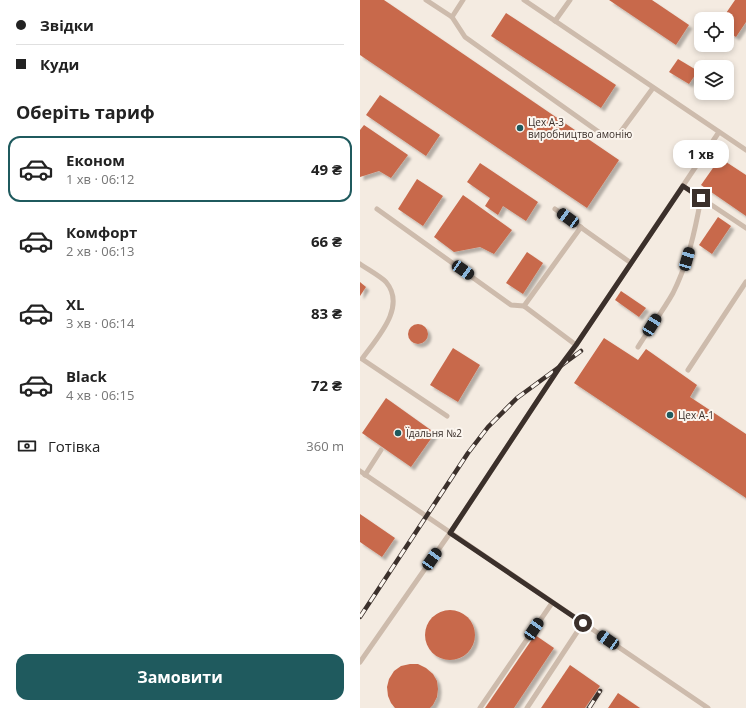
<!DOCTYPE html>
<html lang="uk">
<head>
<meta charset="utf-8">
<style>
	:root { --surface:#fff; --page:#f2f2f2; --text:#222; --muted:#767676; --line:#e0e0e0; --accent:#1f5a5e }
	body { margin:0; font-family:"Open Sans",sans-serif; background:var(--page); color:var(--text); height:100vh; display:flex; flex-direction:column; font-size:15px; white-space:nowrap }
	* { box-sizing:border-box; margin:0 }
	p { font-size:13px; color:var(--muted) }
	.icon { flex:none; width:22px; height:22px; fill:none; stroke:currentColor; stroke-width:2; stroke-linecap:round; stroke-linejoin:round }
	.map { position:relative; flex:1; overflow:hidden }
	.panel { display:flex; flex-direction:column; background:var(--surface); width:360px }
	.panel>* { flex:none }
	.banner { display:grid; align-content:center; height:88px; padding:0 16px; background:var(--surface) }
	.controls { position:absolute; left:334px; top:12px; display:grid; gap:8px }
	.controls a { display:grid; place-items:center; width:40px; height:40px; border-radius:8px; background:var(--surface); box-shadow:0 2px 6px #0003; font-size:20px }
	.end { position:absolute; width:18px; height:18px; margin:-9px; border:5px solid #3b302b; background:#fff; box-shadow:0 0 0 2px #fff }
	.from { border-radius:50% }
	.bubble { position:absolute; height:28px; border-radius:12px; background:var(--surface); box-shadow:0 2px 6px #0003; font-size:13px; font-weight:700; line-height:28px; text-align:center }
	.car { position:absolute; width:12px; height:24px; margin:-12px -6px; border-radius:5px; box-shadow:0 0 3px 1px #0007; background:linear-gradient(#222 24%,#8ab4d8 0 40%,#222 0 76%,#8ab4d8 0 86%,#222 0) }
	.banner b { display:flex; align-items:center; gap:14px; height:38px; font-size:15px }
	.banner b+b { border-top:1px solid var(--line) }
	.banner i { width:10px; height:10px; background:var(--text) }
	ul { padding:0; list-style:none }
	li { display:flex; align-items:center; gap:12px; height:66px; margin:0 8px 6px; padding:0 8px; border:2px solid transparent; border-radius:12px }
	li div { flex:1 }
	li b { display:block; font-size:15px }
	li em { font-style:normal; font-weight:700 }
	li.selected { border-color:var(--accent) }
	li>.icon { width:36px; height:36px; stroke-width:1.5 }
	h2 { padding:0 16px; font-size:18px; line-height:48px }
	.pay { display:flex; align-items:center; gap:10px; height:44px; padding:0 16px; font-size:15px }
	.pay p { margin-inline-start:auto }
	.primary-button { display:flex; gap:8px; margin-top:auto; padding:8px 16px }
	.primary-button a { flex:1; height:46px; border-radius:12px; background:var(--accent); color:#fff; font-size:16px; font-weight:700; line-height:46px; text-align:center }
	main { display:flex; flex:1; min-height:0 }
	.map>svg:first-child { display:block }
</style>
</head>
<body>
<main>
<section class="panel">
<div class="banner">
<b><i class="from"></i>Звідки</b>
<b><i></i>Куди</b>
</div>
<h2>Оберіть тариф</h2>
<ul>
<li class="selected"><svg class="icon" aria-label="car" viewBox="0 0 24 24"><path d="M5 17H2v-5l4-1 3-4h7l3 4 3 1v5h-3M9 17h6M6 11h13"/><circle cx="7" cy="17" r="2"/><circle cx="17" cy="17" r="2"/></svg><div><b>Економ</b><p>1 хв · 06:12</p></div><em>49 ₴</em></li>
<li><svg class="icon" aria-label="car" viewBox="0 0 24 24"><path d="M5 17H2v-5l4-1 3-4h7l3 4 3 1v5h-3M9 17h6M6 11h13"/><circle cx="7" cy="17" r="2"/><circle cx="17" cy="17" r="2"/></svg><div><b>Комфорт</b><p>2 хв · 06:13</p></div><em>66 ₴</em></li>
<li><svg class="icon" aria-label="car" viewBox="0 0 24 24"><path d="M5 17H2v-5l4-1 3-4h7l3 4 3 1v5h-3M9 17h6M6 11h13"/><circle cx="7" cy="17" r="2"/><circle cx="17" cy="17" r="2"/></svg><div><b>XL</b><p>3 хв · 06:14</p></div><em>83 ₴</em></li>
<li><svg class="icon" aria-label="car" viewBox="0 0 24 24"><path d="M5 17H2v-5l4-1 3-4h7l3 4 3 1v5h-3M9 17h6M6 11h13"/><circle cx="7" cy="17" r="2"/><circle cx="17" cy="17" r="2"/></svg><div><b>Black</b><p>4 хв · 06:15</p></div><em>72 ₴</em></li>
</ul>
<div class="pay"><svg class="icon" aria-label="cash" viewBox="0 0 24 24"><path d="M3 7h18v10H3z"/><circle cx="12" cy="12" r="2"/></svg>Готівка<p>360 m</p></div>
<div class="primary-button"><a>Замовити</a></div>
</section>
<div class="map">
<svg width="386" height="708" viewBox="0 0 386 708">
	<defs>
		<filter id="shadow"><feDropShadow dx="3.5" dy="3.5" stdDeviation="1" flood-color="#0004"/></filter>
	</defs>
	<rect width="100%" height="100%" fill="#f4ebe1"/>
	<g fill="#c8694b" filter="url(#shadow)">
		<path d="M0,0H24L259,160L227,208L0,55Z"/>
		<path d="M249,0H292L329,25L316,45Z"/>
		<path d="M375,0H386V22L376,37L367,31V19H362Z"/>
		<path d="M146,13L256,85L241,108L131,36Z"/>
		<path d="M318,59L338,71L329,84L309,72Z"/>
		<path d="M20,95L80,135L66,156L6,115Z"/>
		<path d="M4,125L48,155L31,178L19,171L0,177V130Z"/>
		<path d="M360,158L386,175V216L341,185Z"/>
		<path d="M120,163L178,202L166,221L143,206L138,215L125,206L130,198L107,182Z"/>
		<path d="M57,179L83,196L63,226L38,209Z"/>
		<path d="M103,195L152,230L134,254L120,247L94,252L74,237Z"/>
		<path d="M358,217L371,226L352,254L339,245Z"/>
		<path d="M167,252L183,263L163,294L146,283Z"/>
		<path d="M0,282L6,287L0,296Z"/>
		<path d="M261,291L286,308L279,317L255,300Z"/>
		<circle cx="58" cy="334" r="10"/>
		<path d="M244,338L278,360L286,349L337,385L330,397L386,434V498L214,383Z"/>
		<path d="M93,348L120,365L98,402L70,385Z"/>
		<path d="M26,398L75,433L51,467L2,433Z"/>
		<path d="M0,514L35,538L22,557L0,542Z"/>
		<circle cx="90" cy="635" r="25"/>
		<path d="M175,635L194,648L154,708H125Z"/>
		<path d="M50,664H58L66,668L73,674L77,681L78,689L77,697L73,705L70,708H35L31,703L28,696L27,687L29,679L34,671L41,666Z"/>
		<path d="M210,665L240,686L225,708H181Z"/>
		<path d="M258,693L280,708H248Z"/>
	</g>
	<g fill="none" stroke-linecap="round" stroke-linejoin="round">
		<g stroke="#cdbbac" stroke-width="5">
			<path d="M66,0L92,17L105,37L243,135L252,136L259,134L293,88"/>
			<path d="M164,0L386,150"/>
			<path d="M92,17L103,0"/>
			<path d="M195,21L210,0"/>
			<path d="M323,186L386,228"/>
			<path d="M17,209L151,305L164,306L216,345"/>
			<path d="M195,209L271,263"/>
			<path d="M0,264C7,269 20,276 26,282C47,307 17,338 2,359L87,416"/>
			<path d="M164,306L221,227"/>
			<path d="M278,347C289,329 303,311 313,293C328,263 335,231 341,198"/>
			<path d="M328,370L386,282"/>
			<path d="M0,471L348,708"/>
			<path d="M5,475L21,450"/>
			<path d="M0,662L90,533L201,365L216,345L359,132"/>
			<path d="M120,708L192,603"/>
			<path d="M167,708L223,623"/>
		</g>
		<defs>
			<g id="rail">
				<path d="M0,617L108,453L128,427L157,398L221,351"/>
				<path d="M229,708L240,691"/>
			</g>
		</defs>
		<use href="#rail" stroke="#3b302b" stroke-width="4.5"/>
		<use href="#rail" stroke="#fbf5ee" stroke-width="3" stroke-dasharray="9" stroke-linecap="butt"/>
	</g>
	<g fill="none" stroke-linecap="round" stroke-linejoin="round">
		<path stroke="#3b302b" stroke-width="5" d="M223,623L90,533L201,365L216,345L323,186L341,198"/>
	</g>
	<g fill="#1f5a5e" stroke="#fbf5ee" stroke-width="1.5">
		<circle cx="160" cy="128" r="4"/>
		<circle cx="310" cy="415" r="4"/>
		<circle cx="38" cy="433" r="4"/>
	</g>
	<g text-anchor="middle" stroke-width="4" stroke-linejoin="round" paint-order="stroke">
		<g font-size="10" fill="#3b302b" stroke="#fbf5ee" text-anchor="start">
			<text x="168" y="126">Цех А-3<tspan x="168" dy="12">виробництво амонію</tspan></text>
			<text x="318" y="419">Цех А-1</text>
			<text x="46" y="437">Їдальня №2</text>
		</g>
	</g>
</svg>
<div class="controls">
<a><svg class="icon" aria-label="locate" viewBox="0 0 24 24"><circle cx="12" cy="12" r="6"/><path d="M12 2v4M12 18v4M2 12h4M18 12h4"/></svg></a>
<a><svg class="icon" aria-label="layers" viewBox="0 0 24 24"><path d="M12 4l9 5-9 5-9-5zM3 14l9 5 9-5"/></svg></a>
</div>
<i class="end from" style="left:223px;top:623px"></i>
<i class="end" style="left:341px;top:198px"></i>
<div class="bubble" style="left:313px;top:140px;width:56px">1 хв</div>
<i class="car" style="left:208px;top:218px;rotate:306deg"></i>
<i class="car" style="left:327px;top:259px;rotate:16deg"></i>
<i class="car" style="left:103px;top:270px;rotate:125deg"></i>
<i class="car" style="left:292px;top:325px;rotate:32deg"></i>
<i class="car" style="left:72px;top:559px;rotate:35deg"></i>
<i class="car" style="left:174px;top:629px;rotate:34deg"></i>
<i class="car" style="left:248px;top:640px;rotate:304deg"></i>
</div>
</main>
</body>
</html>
